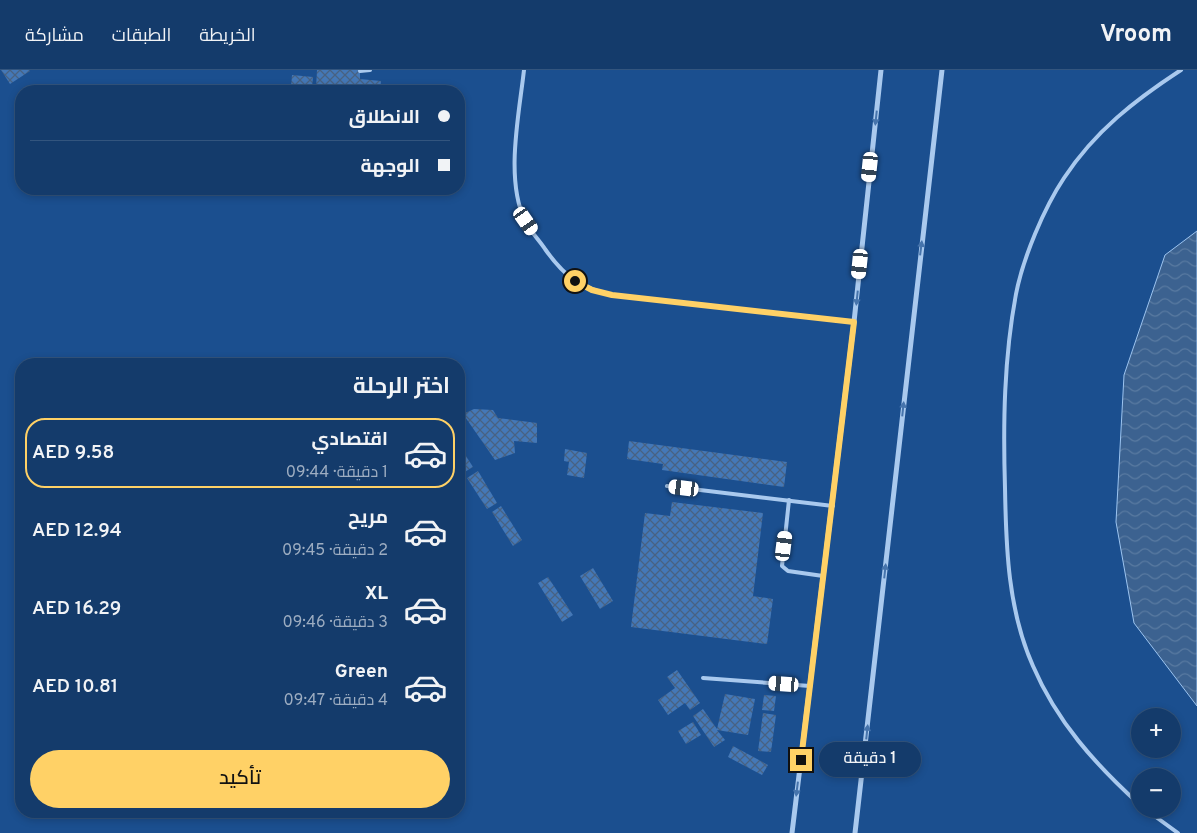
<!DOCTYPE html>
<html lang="ar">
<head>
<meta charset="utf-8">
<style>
	:root { --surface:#143b6b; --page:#214673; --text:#f1f3f6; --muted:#9dadc1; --line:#33557e; --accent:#ffd166 }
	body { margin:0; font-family:Overpass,Cairo,sans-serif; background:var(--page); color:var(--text); direction:rtl; height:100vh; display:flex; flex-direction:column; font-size:19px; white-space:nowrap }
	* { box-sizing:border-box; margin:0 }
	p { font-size:16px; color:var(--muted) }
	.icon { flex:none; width:28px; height:28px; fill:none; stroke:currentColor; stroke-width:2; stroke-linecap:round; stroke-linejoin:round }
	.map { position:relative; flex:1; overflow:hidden; direction:ltr }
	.details { position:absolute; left:15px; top:288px; width:450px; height:460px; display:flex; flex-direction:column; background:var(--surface); border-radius:20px; box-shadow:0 2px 8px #0003,0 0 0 1px var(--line); direction:rtl }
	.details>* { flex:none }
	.guide { position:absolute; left:15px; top:15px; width:450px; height:110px; border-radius:20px; box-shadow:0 2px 8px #0003,0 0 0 1px var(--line); direction:rtl; display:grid; align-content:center; height:110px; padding:0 15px; background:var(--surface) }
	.buttons { position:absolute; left:1131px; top:638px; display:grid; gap:10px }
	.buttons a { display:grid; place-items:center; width:50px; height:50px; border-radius:50%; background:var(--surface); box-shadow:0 2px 8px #0003,0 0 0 1px var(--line); font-size:25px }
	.end { position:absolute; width:22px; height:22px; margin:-11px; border:6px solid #ffd166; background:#111; box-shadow:0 0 0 2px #111 }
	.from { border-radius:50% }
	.bubble { position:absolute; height:35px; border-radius:18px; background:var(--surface); box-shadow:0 2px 8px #0003,0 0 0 1px var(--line); font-size:16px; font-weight:600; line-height:35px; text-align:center; direction:rtl }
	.car { position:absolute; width:15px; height:30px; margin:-15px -8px; border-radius:6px; box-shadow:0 0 4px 1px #0007; background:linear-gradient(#fff 24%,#345 0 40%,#fff 0 76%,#345 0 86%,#fff 0) }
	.guide b { display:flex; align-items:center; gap:18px; height:48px; font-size:19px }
	.guide b+b { border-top:1px solid var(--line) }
	.guide i { width:12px; height:12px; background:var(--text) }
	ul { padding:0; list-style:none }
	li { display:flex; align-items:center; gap:15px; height:70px; margin:0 10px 8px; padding:0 5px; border:2px solid transparent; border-radius:20px }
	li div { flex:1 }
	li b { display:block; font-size:19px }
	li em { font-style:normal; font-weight:600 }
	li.active { border-color:var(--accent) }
	li>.icon { width:45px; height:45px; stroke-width:1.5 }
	h2 { padding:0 15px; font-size:22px; line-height:60px }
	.button { display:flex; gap:10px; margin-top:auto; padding:10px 15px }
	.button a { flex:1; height:58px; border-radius:30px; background:var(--accent); color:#111; font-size:20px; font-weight:600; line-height:58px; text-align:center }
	header { display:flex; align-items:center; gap:30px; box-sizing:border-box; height:70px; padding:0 25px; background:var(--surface); border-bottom:1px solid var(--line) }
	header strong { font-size:24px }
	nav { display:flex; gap:28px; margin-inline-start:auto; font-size:18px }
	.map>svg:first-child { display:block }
</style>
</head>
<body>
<header>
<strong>Vroom</strong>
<nav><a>الخريطة</a><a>الطبقات</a><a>مشاركة</a></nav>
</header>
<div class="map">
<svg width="1197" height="763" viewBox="0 0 1197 763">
	<defs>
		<pattern id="water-waves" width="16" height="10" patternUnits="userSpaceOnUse" patternTransform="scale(1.25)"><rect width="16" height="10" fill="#3c6290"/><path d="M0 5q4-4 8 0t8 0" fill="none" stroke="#597aa1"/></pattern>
		<pattern id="building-cross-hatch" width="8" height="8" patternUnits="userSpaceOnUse" patternTransform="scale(1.25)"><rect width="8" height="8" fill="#4478b7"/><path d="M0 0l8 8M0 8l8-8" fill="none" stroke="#486282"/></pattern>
	</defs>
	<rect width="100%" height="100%" fill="#1b4f8f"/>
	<path fill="url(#water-waves)" stroke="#9cc4f0" d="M1197,161V636L1134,553L1116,452L1124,305L1165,185Z"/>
	<g fill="url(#building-cross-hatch)">
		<path d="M1,0H29L30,1L10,14Z"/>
		<path d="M317,0H360V9L381,11L380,21L316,18Z"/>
		<path d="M292,5L313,7L312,18L291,17Z"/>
		<path d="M474,339L493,340L498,348L537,353V373L514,371L515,383L495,390L463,344Z"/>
		<path d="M629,371L787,392L784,417L662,400L663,394L627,389Z"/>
		<path d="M459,375L473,397L463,403L459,395Z"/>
		<path d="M565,379L587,383L584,408L567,405L569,392L564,391Z"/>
		<path d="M478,401L497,433L487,439L467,408Z"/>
		<path d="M672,432L763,443L753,526L773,529L767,574L631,557L645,443L670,446Z"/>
		<path d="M501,436L522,470L513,476L492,442Z"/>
		<path d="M593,498L613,531L600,539L580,506Z"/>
		<path d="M548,507L573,545L562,552L538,513Z"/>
		<path d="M677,600L700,633L690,640L685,633L668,645L658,630L675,618L667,607Z"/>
		<path d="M725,624L755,629L748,665L717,660L725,670L714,677L693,646L703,639L717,659Z"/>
		<path d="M764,625L776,626L774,641L762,640Z"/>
		<path d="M763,643L776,645L771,682L758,681Z"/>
		<path d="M693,652L701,665L686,674L678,661Z"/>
		<path d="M733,676L768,695L762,705L728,687Z"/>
	</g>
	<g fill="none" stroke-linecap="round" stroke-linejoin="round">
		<g stroke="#a9c9ee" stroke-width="4">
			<path d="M524,0C519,45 505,109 525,151C530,161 539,170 545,179C564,206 579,217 611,225L854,252"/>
			<path d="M360,1L370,0"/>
			<path d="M667,416L833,436"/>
			<path d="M789,430L782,496L788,501L823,506"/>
			<path d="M703,608L810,616"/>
			<path d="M1140,735C1095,694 1057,652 1033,596C1008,540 1006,478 1005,418C1003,353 1004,288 1016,224C1023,188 1044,138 1064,108C1095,61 1135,30 1181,0"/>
			<path d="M1145,739L1178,763"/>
		</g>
		<g stroke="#a9c9ee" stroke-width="5">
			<path d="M792,763L854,252L881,0"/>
			<path d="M855,763L942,0"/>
		</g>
	</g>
	<defs><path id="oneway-solid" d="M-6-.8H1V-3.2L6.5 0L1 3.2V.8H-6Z" transform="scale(1.25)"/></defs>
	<g fill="#4674ac">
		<use href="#oneway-solid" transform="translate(876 48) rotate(96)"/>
		<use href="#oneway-solid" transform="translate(921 178) rotate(-83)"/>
		<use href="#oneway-solid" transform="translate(857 228) rotate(96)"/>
		<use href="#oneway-solid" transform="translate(903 339) rotate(-84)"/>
		<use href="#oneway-solid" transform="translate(885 501) rotate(-84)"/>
		<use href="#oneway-solid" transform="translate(867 662) rotate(-84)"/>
		<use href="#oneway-solid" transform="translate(797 719) rotate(97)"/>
	</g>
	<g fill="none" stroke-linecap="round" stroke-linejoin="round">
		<path stroke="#ffd166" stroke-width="6" d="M575,211L592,220L612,225L854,252L801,690"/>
	</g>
</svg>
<div class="buttons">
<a>+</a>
<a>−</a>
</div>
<i class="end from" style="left:575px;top:211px"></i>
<i class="end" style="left:801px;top:690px"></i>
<div class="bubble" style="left:819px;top:672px;width:102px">1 دقيقة</div>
<i class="car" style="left:870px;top:97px;rotate:186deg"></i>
<i class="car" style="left:526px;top:151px;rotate:145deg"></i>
<i class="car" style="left:860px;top:194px;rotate:186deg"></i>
<i class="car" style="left:684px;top:418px;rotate:277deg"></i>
<i class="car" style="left:784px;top:476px;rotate:7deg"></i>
<i class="car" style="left:784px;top:614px;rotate:274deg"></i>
<div class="guide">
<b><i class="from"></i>الانطلاق</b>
<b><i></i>الوجهة</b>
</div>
<section class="details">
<h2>اختر الرحلة</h2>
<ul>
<li class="active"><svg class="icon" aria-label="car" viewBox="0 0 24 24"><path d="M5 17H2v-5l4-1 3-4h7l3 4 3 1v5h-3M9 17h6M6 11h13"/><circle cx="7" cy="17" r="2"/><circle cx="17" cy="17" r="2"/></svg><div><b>اقتصادي</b><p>1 دقيقة · 09:44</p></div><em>AED 9.58</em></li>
<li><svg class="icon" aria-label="car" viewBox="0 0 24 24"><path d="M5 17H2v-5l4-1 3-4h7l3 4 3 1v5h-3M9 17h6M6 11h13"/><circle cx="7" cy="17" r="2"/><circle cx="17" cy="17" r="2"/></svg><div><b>مريح</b><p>2 دقيقة · 09:45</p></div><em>AED 12.94</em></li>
<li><svg class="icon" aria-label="car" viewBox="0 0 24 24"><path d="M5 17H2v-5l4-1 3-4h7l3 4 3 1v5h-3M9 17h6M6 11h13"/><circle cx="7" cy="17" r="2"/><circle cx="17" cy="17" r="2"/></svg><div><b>XL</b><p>3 دقيقة · 09:46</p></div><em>AED 16.29</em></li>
<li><svg class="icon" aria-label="car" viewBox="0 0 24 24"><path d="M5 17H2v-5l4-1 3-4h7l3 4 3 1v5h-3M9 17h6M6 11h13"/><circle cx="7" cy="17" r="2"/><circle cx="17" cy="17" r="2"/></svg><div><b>Green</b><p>4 دقيقة · 09:47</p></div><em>AED 10.81</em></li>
</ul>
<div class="button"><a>تأكيد</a></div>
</section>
</div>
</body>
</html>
